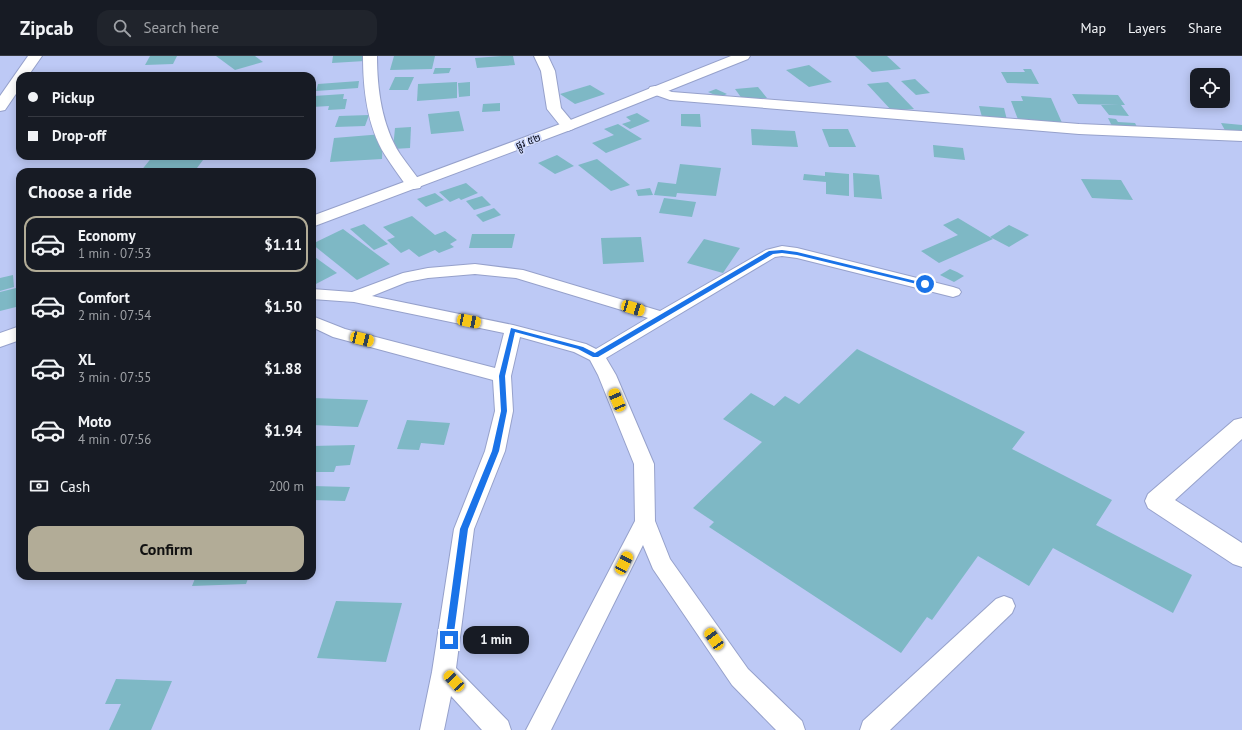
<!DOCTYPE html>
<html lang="en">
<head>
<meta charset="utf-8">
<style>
	:root { --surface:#171b24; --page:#20242c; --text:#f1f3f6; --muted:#9ea1a6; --line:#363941; --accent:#b2ac97 }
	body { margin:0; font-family:"PT Sans","Noto Sans Khmer",sans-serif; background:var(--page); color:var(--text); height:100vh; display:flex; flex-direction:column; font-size:15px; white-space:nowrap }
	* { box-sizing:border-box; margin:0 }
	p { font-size:13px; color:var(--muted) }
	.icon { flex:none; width:22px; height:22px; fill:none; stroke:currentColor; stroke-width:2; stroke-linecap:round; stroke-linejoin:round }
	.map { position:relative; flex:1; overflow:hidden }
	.panel { position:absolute; left:16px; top:112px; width:300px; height:412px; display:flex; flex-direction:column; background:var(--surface); border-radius:12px; box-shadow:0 2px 10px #0003 }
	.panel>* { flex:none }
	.hud { position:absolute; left:16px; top:16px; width:300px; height:88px; border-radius:12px; box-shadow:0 2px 10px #0003; display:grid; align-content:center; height:88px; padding:0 12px; background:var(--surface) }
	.fabs { position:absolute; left:1190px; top:12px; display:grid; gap:8px }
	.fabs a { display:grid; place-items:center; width:40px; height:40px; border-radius:8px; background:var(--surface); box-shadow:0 2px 10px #0003; font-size:20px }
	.end { position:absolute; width:18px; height:18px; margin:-9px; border:5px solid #1a73e8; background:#fff; box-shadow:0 0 0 2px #fff }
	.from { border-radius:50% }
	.bubble { position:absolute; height:28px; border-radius:12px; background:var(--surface); box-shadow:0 2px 10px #0003; font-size:13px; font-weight:800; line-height:28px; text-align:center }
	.car { position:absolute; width:12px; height:24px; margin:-12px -6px; border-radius:5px; box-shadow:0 0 3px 1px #0007; background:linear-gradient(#f5c518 24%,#345 0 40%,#f5c518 0 76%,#345 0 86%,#f5c518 0) }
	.hud b { display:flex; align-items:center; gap:14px; height:38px; font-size:15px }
	.hud b+b { border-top:1px solid var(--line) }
	.hud i { width:10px; height:10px; background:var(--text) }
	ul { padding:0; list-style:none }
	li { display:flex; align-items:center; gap:12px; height:56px; margin:0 8px 6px; padding:0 4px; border:2px solid transparent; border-radius:12px }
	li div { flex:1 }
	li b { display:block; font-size:15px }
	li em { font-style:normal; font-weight:800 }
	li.current { border-color:var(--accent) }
	li>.icon { width:36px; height:36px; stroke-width:1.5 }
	h2 { padding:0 12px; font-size:18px; line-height:48px }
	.pay { display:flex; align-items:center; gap:10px; height:44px; padding:0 12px; font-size:15px }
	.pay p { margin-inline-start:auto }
	.cta { display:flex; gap:8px; margin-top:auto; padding:8px 12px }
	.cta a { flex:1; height:46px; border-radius:12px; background:var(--accent); color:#111; font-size:16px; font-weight:800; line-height:46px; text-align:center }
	header { display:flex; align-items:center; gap:24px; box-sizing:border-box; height:56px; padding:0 20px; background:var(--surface); border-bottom:1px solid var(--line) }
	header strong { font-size:19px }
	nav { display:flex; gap:22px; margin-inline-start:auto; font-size:14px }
	.search { width:280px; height:36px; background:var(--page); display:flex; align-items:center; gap:10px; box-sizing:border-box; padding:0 14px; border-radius:12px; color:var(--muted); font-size:15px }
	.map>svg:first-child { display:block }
</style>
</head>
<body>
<header>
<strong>Zipcab</strong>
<div class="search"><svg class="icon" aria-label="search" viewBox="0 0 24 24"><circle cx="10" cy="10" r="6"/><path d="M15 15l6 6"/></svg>Search here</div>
<nav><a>Map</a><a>Layers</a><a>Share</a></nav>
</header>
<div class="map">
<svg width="1242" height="674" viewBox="0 0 1242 674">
	<rect width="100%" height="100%" fill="#bdc9f5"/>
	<g fill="#7eb8c5">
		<path d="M150,0H177L173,8L145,9Z"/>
		<path d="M216,0H255L263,6L235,14Z"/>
		<path d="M333,0H366L365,5L332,7Z"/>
		<path d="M394,0H435L432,13L390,14Z"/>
		<path d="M502,0H513L515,9L477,12L475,2Z"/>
		<path d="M855,0H887L901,13L872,16Z"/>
		<path d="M809,9L832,26L809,31L786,14Z"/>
		<path d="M435,12H451L449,17L433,18Z"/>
		<path d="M1023,13H1031L1039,28L1007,27L1001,16H1025Z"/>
		<path d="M395,21H414L408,34H389Z"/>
		<path d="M915,23L930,37L916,39L901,25Z"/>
		<path d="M359,25L358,32L316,35L318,28Z"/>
		<path d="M457,26V42L417,45L418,28Z"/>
		<path d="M470,26V40L459,41L458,27Z"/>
		<path d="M888,26L914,53L892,55L867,28Z"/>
		<path d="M590,29L605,38L575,48L560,38Z"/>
		<path d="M758,31L767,42L743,44L735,33Z"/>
		<path d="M716,33L727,38L720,41L708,36Z"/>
		<path d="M344,38L343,43H347L345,53L328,54L329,50L312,51L314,40Z"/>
		<path d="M1072,38L1118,39L1125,49H1121L1129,60L1109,59L1101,49H1119L1078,48Z"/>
		<path d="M1021,40L1051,42L1063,69L1019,66L1011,45H1023Z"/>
		<path d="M500,47V55L482,56L483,48Z"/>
		<path d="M979,50L1004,52L1007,64L982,61Z"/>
		<path d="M459,55L464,75L431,78L428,58Z"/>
		<path d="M637,57L650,65L630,73L622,68L631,65L626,61Z"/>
		<path d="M681,58H700L701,71L681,70Z"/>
		<path d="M369,59L365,70L335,71L339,60Z"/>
		<path d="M1108,62L1116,63L1118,66L1135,67L1137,71L1112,70Z"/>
		<path d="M1221,67L1242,69V79L1227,78Z"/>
		<path d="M618,68L642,83L606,97L592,87L614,79L604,73Z"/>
		<path d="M411,71L410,92L393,93L395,72Z"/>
		<path d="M751,73L795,75L798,91L752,89Z"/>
		<path d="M822,73H848L856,91H829Z"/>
		<path d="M383,78L382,103L330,106L334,82Z"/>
		<path d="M933,89L963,92L965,104L934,101Z"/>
		<path d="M557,99L574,110L555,118L538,107Z"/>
		<path d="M153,100H206L194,116H140Z"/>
		<path d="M597,103L630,129L611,135L578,109Z"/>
		<path d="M680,108L721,112L716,140L677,137L676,141L654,139L658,126L676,128Z"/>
		<path d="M825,116L849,118V140L826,138V126L803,124L804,118L825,120Z"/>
		<path d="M853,117L879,119L882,143L854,141Z"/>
		<path d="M1081,123L1121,124L1133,144L1092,142Z"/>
		<path d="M466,127L478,137L461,144L459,142L450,146L439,136Z"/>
		<path d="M650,132L653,139L638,140L636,134Z"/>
		<path d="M435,137L444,144L426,151L417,143Z"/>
		<path d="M482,140L491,149L474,154L466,145Z"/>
		<path d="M664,142L696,146L692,161L659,157Z"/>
		<path d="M494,152L501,159L483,166L476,159Z"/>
		<path d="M412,160L435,179L445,175L457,184L450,188L454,191L439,197L435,194L419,201L409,193L401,197L387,184L395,181L383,171Z"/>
		<path d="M958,162L993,183L939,207L921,195L958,179L943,169Z"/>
		<path d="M364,168L388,188L374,194L350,173Z"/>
		<path d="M1009,169L1029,179L1009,191L990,181Z"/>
		<path d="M343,173L390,208L357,224L312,188Z"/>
		<path d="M472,178H515L512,192H469Z"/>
		<path d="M641,181L644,206L603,208L601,182Z"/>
		<path d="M704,183L740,192L723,217L687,207Z"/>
		<path d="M312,199L337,217L314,229L312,228Z"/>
		<path d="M950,213L957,216L964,220L954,226L940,219Z"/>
		<path d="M13,219L14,231L0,235V222Z"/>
		<path d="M20,231V250L0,255V236Z"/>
		<path d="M857,293L1025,376L1012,393L1112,444L1096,469L1192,519L1173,557L1053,492L1029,530L978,500L932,564L927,561L901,597L709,471L714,466L693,452L762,386L723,363L751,337L774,350L785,340L799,348Z"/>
		<path d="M312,342L368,344L358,371L312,369Z"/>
		<path d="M407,364L450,367L444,389L421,387L419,394L397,393Z"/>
		<path d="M355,389L350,409L336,410L334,416H312V390Z"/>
		<path d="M312,430L350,431L345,445L312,444Z"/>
		<path d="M196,520H249L246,528L192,530Z"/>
		<path d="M336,545L402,547L386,606L317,602Z"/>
		<path d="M116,623L172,625L151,674H109L121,648H105Z"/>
	</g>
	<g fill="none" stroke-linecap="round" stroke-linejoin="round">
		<defs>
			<g id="service">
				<path d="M782,190L797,192L953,231L959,233L961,236L959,239L953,241L797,202L782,200L775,201L606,302L616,319L654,408L655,465L670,503L748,613L802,665L805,674H776L732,629L653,513L643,489L551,674H526L635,465L634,408L598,319L590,304L574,296L520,281L511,320L513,355L505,395L474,473L456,612L508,665L511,674H482L451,640L444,674H420L432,616L454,473L485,395L495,355L493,324L333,281L312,271V260L345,273L495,312L504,277L354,246L312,243V233L352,236L403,217L428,212L475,208L523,214L660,255L766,194ZM475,218L516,222L648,262L596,293L586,288L513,269L372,240L407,226L428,222Z"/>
				<path d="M1004,540L1012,543L1015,550L1012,557L890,674H860L863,665L996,543Z"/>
			</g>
			<g id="minor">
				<path d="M28,0H42L28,20H20V32L5,54L0,55V40Z"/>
				<path d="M363,0H377C377,33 382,70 400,98C407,108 415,118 422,128L420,132L414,133L408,132C400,121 392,110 385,99C367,70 363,33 363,0Z"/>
				<path d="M534,0H548L555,15L561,52L576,70L573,73L568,75L563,73L547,53L541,15Z"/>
				<path d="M655,30L672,36L1079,68L1242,75V85L1079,78L670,44L650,37L648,34L650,31Z"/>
				<path d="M1242,362V383L1175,444L1242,487V511L1233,508L1148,452L1145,445L1148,438L1234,364Z"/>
			</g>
			<g id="tertiary">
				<path d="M731,0H750L748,3L573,73L312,171V160L563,67Z"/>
				<path d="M20,270V284L0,291V277Z"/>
			</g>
		</defs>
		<use href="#service" stroke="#96a1cb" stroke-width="2"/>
		<use href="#minor" stroke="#96a1cb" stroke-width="2"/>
		<use href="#tertiary" stroke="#96a1cb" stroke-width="2"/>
		<use href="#service" fill="#fff" fill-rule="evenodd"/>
		<use href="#minor" fill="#fff" fill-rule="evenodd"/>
		<use href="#tertiary" fill="#fff" fill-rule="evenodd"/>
	</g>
	<path fill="#1a73e8" d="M782,194L797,196L928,228L925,230L797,199L782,197L773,198L598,301H593L578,293L515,276L505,320L507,355L499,395L468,473L453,584L452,587H446L445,584L460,473L492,395L501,355L499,320L511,272L583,291L595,297L769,195Z"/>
	<g text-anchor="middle" stroke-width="3.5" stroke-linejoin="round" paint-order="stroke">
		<g font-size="10" fill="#070a18" stroke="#cdd7fa">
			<text transform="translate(528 85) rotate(-21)" y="4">ផ្លូវ ៥២</text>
		</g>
	</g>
</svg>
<div class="fabs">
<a><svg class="icon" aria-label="locate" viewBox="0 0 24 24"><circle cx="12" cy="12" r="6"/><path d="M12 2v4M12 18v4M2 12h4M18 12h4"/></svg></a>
</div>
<i class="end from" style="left:925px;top:228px"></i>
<i class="end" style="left:449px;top:584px"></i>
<div class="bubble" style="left:463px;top:570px;width:66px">1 min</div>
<i class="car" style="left:633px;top:252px;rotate:107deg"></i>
<i class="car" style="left:469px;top:265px;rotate:101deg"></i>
<i class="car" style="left:362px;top:283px;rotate:104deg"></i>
<i class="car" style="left:617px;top:344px;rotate:337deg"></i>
<i class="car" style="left:624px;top:507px;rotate:27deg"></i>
<i class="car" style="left:714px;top:583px;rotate:325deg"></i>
<i class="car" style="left:454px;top:625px;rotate:317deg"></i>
<div class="hud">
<b><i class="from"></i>Pickup</b>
<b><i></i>Drop-off</b>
</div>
<section class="panel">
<h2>Choose a ride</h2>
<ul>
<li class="current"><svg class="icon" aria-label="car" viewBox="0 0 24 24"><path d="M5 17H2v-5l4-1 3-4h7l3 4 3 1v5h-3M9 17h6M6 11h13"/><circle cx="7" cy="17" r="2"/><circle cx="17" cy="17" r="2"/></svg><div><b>Economy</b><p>1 min · 07:53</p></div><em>$1.11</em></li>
<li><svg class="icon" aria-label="car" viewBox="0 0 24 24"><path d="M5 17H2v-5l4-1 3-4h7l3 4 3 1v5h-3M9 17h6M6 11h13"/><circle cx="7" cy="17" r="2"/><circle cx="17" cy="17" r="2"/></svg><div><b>Comfort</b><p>2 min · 07:54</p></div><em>$1.50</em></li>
<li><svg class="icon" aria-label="car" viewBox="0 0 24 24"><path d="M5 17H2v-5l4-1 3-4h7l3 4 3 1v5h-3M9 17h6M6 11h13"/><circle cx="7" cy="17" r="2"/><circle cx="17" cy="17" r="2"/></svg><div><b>XL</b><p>3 min · 07:55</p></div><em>$1.88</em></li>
<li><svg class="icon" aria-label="car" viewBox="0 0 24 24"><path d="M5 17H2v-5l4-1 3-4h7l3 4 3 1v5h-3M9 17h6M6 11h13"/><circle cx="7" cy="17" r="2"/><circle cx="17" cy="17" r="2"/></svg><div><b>Moto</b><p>4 min · 07:56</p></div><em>$1.94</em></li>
</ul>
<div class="pay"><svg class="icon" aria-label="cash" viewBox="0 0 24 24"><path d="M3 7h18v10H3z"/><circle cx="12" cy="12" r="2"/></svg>Cash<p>200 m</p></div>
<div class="cta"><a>Confirm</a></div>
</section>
</div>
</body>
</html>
